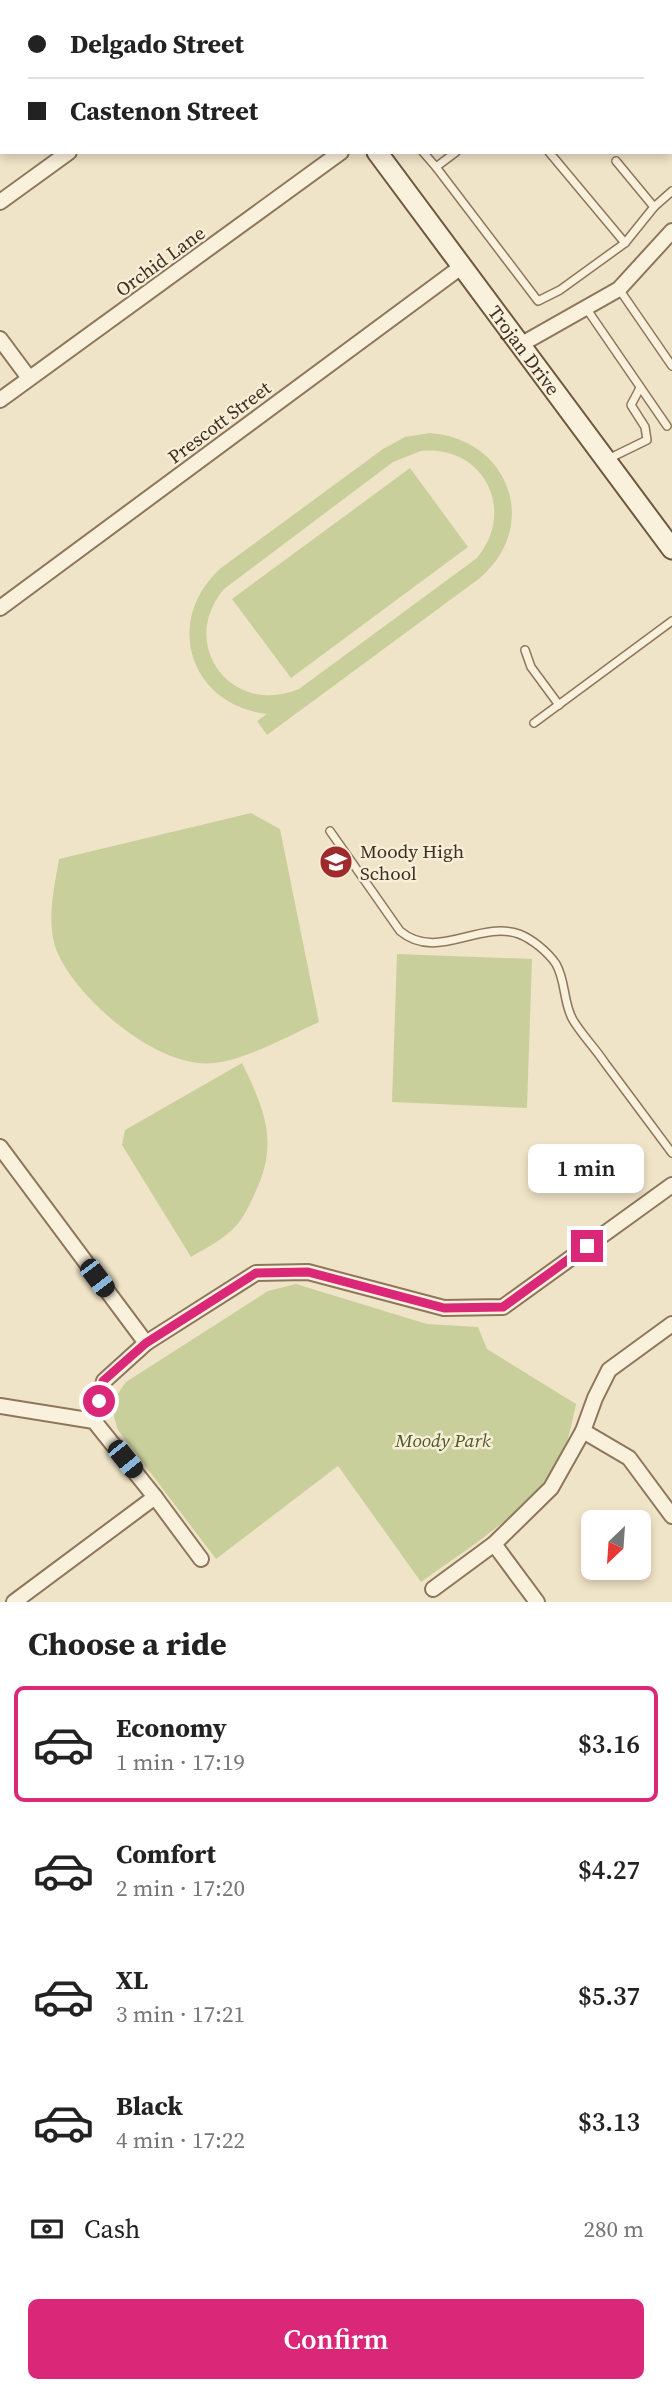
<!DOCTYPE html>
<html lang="en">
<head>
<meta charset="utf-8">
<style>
	:root { --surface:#fff; --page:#f2f2f2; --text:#222; --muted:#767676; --line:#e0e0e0; --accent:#db2777 }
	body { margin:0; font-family:"Source Serif 4",serif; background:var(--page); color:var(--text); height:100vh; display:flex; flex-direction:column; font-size:26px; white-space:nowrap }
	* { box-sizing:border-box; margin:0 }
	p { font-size:23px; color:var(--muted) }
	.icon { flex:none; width:38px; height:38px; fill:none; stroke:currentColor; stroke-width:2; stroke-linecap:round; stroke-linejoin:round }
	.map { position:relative; height:1602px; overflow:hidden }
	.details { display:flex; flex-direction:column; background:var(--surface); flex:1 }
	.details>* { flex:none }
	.guide { position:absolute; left:0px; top:0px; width:672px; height:154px; box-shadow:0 4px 10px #0003; display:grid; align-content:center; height:154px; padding:0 28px; background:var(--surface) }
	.needle { width:46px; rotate:205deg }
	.controls { position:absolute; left:581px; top:1510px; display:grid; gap:14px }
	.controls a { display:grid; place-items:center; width:70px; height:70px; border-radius:10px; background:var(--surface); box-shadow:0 4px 10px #0003; font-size:35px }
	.end { position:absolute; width:32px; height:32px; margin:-16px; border:9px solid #db2777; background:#fff; box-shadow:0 0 0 4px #fff }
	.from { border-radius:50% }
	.bubble { position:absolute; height:49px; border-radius:10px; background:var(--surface); box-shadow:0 4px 10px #0003; font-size:23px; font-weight:600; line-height:49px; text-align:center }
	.car { position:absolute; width:21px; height:42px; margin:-21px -10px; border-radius:9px; box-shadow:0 0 5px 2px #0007; background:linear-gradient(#222 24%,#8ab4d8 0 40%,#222 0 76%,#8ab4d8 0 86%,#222 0) }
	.guide b { display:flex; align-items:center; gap:24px; height:66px; font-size:26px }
	.guide b+b { border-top:2px solid var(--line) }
	.guide i { width:18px; height:18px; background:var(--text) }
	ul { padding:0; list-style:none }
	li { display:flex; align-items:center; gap:21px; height:116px; margin:0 14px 10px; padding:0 14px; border:4px solid transparent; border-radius:10px }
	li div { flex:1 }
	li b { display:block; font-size:26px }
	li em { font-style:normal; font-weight:600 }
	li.selected { border-color:var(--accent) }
	li>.icon { width:63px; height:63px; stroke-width:1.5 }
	h2 { padding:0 28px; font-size:32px; line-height:84px }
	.pay { display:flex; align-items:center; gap:18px; height:77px; padding:0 28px; font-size:26px }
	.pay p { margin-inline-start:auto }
	.button { display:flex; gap:14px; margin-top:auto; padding:14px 28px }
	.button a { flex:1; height:80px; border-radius:10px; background:var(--accent); color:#fff; font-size:28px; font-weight:600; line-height:80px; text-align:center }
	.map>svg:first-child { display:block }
</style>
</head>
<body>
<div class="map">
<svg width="672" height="1602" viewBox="0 0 672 1602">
	<rect width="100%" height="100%" fill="#f0e4c8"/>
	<g fill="#c9cf9b" fill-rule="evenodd">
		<path d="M430,433C509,439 541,525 480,578L267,735L257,721L267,714C189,705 163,620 221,568L383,449L405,437ZM421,451C483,445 517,509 477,558L299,689C232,717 177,645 224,589L393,462Z"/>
		<path d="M410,468L468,547L291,678L232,599Z"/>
		<path d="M251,813L280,829L319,1022C288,1036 248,1059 214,1063C160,1070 79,1001 58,954C45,924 54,890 59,859Z"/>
		<path d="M397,954L532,959L527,1108L392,1102Z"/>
		<path d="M242,1063C265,1110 279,1143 255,1193C250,1204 244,1217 236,1226C224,1239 206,1248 191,1257L122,1145L125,1130Z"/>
		<path d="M296,1284L427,1324L478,1327L487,1349L576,1404C572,1422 569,1440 561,1456C538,1506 465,1550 421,1582L338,1466L216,1559L118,1430C110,1407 112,1401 126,1382L268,1291Z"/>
	</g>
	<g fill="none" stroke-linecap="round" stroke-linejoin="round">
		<defs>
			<g id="lane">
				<path d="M527,0L529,2"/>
				<path d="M576,0L577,2"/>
				<path d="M617,0L619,2"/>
				<path d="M656,0L657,2"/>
				<path d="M510,2L512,0"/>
				<path d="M538,2L540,0"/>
				<path d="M670,19L672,22"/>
				<path d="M670,74L672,76"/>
				<path d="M670,143L672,145"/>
				<path d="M423,152L436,167L456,152"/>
				<path d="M549,152L625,243L654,207L672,191"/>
				<path d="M616,161L654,207"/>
				<path d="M436,167L538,301L560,290L625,243"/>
				<path d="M619,289L672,366"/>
				<path d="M586,308L667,426"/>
				<path d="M606,460L647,440L645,427L631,405L640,388"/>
				<path d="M525,650L531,667L559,705"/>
				<path d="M534,723L672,621"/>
				<path d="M330,831L400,931C437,962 479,920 519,934C532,939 548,952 556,964C566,981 563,1003 573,1020C582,1035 595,1048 605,1063C627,1093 650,1123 672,1153"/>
			</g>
			<g id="street">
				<path d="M0,2L3,0"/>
				<path d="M0,202L69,152"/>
				<path d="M0,339L29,378"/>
				<path d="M520,345L619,289L672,231"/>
				<path d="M0,400L341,152"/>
				<path d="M0,608L461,267"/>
				<path d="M0,1147L146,1343"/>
				<path d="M0,1406L94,1421L155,1497L201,1559"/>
				<path d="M94,1421L104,1381L146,1343L256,1273L308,1272L444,1308L503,1307L672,1185"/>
				<path d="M583,1431L629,1458L672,1516"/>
				<path d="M494,1544L537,1602"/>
				<path d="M433,1589L494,1544L551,1488L583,1431L595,1398L609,1370L672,1324"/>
				<path d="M14,1602L155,1497"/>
			</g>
			<g id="secondary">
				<path d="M262,0L263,2"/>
				<path id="s1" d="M377,152L672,549"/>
			</g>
		</defs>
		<use href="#lane" stroke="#8d765c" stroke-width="10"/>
		<use href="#street" stroke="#8d765c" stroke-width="18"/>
		<use href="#secondary" stroke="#6f573f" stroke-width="23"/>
		<use href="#lane" stroke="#faf1dc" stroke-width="7"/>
		<use href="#street" stroke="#faf1dc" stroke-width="14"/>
		<use href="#secondary" stroke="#faf1dc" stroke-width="19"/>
	</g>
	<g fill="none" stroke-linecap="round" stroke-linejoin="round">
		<path stroke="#db2777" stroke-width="9" d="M99,1401L103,1381L146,1343L256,1273L308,1272L444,1308L503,1307L587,1246"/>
	</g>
	<defs>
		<symbol id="school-disc" viewBox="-11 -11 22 22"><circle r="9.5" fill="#9e2a2b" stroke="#f7eed8"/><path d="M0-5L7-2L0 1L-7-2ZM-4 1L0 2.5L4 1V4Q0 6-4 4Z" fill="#fff"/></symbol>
	</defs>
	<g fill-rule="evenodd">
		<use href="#school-disc" x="317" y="843" width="38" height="38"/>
	</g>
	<g text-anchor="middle" stroke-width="5" stroke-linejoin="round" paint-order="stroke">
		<g font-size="19" fill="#3d2e20" stroke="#f7eed8">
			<text transform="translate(160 261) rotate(-36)" y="7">Orchid Lane</text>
			<text dy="7" stroke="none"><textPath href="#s1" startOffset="247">Trojan Drive</textPath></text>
			<text transform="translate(219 422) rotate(-37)" y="7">Prescott Street</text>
		</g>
		<g font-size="19" fill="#3d2e20" stroke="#f7eed8" text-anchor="start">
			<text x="360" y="858">Moody High<tspan x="360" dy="22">School</tspan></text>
		</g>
		<g font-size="19" font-style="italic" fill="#4d5a26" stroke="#f7eed8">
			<text x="443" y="1447">Moody Park</text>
		</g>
	</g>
</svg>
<div class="controls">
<a><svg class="needle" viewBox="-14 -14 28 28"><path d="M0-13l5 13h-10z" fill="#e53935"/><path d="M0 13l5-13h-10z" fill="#767676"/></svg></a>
</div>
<i class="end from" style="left:99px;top:1401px"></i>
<i class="end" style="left:587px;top:1246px"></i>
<div class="bubble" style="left:528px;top:1144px;width:116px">1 min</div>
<i class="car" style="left:97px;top:1278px;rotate:143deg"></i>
<i class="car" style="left:125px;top:1459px;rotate:141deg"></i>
<div class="guide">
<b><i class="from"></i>Delgado Street</b>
<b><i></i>Castenon Street</b>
</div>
</div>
<section class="details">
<h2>Choose a ride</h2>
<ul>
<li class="selected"><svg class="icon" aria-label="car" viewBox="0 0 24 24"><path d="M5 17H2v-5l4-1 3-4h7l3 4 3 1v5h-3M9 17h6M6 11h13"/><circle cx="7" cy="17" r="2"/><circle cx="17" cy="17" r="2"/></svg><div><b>Economy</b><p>1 min · 17:19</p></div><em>$3.16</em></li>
<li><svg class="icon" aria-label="car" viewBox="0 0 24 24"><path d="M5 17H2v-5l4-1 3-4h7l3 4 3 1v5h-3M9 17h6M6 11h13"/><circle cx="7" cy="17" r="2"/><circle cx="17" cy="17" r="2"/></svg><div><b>Comfort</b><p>2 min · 17:20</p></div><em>$4.27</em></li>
<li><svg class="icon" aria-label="car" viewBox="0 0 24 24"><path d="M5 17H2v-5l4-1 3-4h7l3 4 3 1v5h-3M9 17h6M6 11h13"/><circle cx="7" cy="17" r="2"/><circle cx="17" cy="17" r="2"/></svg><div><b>XL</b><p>3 min · 17:21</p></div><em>$5.37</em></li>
<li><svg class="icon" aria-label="car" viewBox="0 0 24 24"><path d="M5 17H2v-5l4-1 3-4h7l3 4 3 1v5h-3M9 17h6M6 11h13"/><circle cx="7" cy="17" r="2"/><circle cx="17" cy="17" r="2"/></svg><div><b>Black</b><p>4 min · 17:22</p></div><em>$3.13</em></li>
</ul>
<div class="pay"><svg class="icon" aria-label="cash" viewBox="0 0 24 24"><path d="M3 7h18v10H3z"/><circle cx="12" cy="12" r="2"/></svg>Cash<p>280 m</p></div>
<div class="button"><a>Confirm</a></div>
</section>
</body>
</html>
